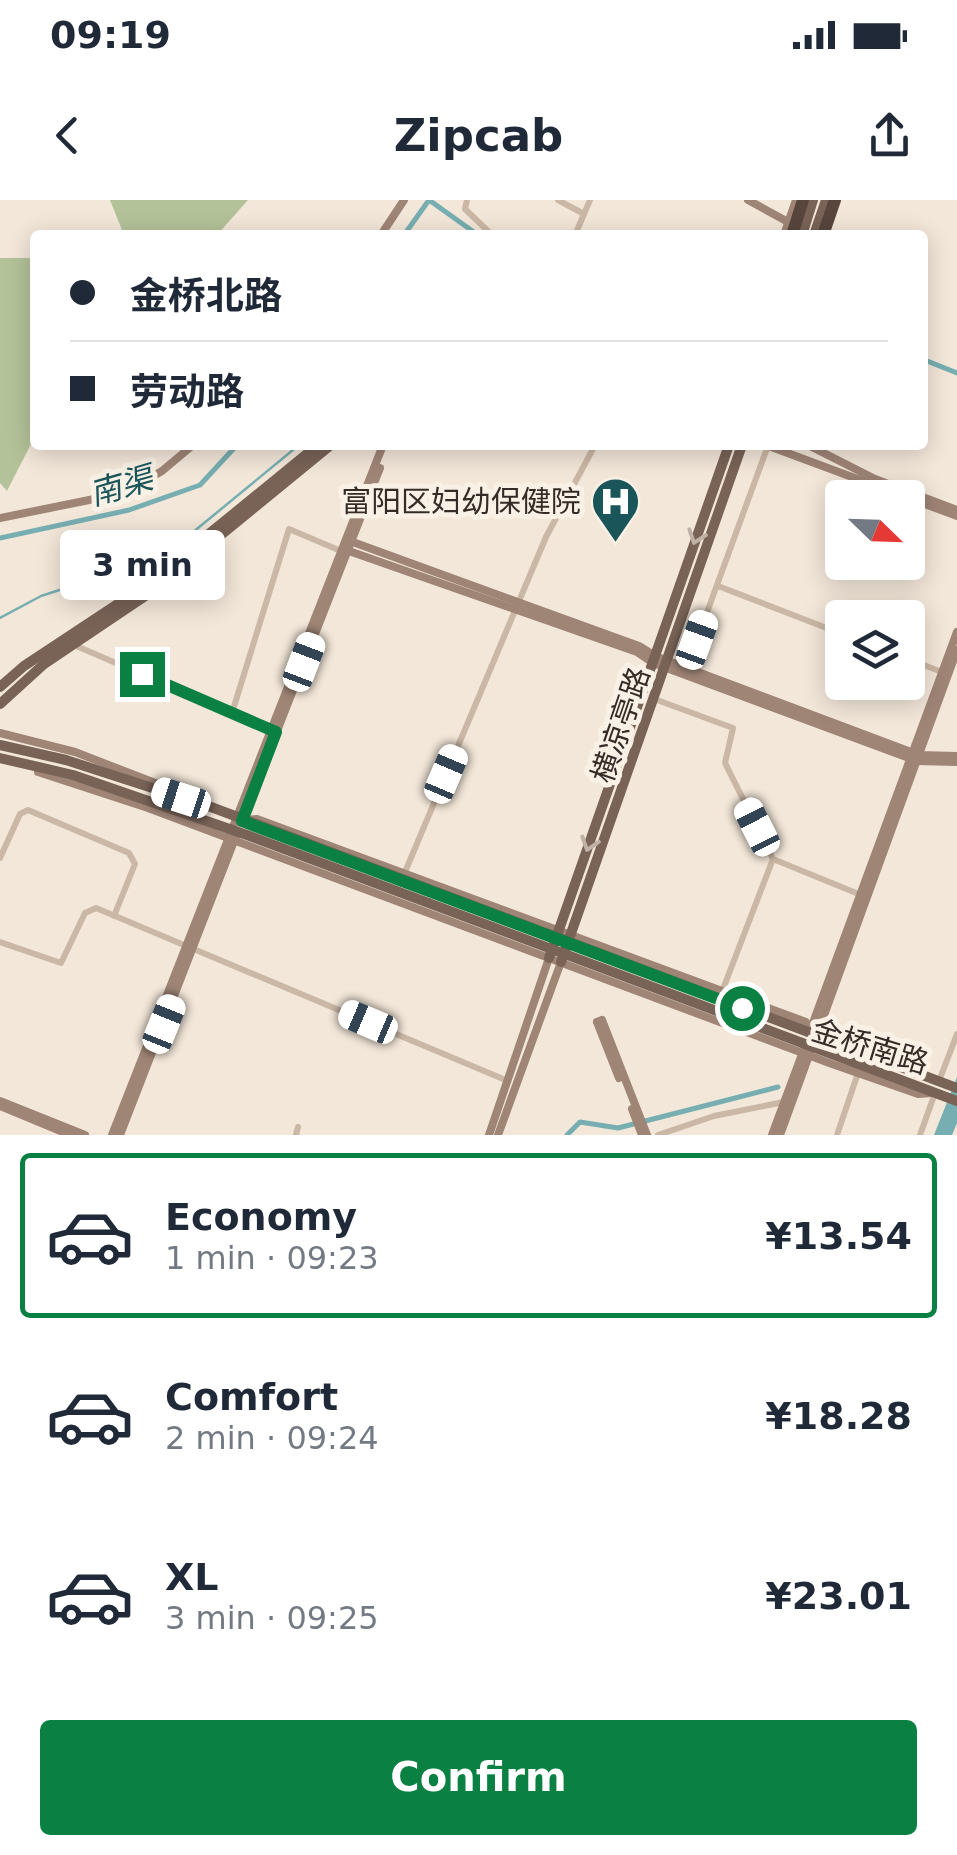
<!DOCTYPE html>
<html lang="en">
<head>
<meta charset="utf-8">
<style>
	:root { --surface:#fff; --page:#f6f6f7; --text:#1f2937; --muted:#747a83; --line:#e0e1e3; --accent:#0b8043 }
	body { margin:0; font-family:"DejaVu Sans","Noto Sans SC",sans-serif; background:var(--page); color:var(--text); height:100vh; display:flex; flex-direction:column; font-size:38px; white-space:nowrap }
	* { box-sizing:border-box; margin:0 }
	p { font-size:32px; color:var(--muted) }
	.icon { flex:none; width:55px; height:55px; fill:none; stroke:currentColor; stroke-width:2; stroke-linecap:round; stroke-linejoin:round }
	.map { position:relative; height:935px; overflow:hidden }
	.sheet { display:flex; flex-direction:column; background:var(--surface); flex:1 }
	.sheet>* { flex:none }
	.hud { position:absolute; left:30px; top:30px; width:898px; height:220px; border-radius:10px; box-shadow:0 5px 25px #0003; display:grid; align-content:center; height:220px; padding:0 40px; background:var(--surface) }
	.needle { width:65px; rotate:113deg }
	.buttons { position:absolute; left:825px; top:280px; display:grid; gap:20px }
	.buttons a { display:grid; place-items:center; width:100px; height:100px; border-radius:10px; background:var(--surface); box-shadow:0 5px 25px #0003; font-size:50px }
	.end { position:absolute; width:45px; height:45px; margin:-22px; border:12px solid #0b8043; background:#fff; box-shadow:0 0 0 5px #fff }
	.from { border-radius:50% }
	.bubble { position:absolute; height:70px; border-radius:10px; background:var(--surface); box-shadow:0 5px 25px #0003; font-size:32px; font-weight:800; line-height:70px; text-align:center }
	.car { position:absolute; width:30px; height:60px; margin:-30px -15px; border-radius:12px; box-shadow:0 0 8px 2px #0007; background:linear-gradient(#fff 24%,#345 0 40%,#fff 0 76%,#345 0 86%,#fff 0) }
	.hud b { display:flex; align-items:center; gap:35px; height:95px; font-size:38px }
	.hud b+b { border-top:2px solid var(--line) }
	.hud i { width:25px; height:25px; background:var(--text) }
	ul { padding:18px 0 0; list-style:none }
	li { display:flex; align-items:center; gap:30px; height:165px; margin:0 20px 15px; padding:0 20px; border:5px solid transparent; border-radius:10px }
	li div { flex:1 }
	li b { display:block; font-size:38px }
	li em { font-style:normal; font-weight:800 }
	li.selected { border-color:var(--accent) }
	li>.icon { width:90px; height:90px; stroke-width:1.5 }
	.cta { display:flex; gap:20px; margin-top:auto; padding:20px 40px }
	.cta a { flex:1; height:115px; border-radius:10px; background:var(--accent); color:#fff; font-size:40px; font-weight:800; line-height:115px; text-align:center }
	.status { display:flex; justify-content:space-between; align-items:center; height:70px; padding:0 50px; background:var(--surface); direction:ltr }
	.status svg { height:28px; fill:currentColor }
	header { display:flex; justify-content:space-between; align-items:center; height:130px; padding:0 40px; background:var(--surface); font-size:45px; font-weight:800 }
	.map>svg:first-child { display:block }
</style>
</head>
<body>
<div class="status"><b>09:19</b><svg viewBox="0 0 49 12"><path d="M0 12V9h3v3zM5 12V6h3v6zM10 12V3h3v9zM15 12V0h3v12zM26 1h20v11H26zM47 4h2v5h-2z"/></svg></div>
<header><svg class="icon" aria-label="back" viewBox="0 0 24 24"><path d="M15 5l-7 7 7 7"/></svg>Zipcab<svg class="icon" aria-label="share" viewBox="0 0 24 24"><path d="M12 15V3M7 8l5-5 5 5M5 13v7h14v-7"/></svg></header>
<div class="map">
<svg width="957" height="935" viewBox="0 0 957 935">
	<rect width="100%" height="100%" fill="#f3e7d9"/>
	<g fill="#b4c299">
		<path d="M110,0H248L217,35H124Z"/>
		<path d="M0,58H35V236L7,291L0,283Z"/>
	</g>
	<path fill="#77aeb1" d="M957,877V923L952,935H934Z"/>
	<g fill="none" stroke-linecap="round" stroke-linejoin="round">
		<path stroke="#77aeb1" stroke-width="2.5" d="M0,418L41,396L164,356L299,245"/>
		<g stroke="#77aeb1" stroke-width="5">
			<path d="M404,35L429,0L478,35"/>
			<path d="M922,159L957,173"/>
			<path d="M0,338L129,310L200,285L237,245"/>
			<path d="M567,935L580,922L618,928L778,887"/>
		</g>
		<g stroke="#cbb7a5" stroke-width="6">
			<path d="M467,0L465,9L492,35"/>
			<path d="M558,0L584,14L590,0"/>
			<path d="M575,35L584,14"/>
			<path d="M718,386L842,434"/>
			<path d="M74,445L274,531"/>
			<path d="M908,459L942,472"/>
			<path d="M687,467L766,251"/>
			<path d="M657,500L733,528L725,563L773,659L861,695"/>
			<path d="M232,513L289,329L341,351"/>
			<path d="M0,658L20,614L28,610L129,653L135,664L114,716"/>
			<path d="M405,672L546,337L595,245"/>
			<path d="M0,742L61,763L85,713L96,708L508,881"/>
			<path d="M723,789L773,659"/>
			<path d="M939,881L957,834"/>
			<path d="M296,935L298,927"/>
			<path d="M658,935L714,916L784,902"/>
			<path d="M837,935L858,873"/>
			<path d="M920,935L935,893"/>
		</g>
		<g stroke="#9f8576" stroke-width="8">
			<path d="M748,0L788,22"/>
			<path d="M381,35L404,0"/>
			<path d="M784,35L796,0"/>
			<path d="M766,245L957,316"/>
			<path d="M808,245L875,279L957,310"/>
			<path d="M0,318L124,293L162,271L193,245"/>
			<path d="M350,341L639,446L655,456L919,555L957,556"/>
			<path d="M346,350L637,452L653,463L917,561L957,562"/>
			<path d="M0,533L75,552L189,596"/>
			<path d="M38,572L148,608L832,864L918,894L932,893"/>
			<path d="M247,620L257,619L806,822L810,832"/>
			<path d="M241,623L380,268"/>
			<path d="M597,822L602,820L647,935"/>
			<path d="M597,822L619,878"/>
			<path d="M810,831L957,432"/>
			<path d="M815,840L957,450"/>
			<path d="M0,901L85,935"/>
			<path d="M0,906L70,935"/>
			<path d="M632,909L642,935"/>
			<path d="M112,935L383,245"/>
			<path d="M120,935L236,636"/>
			<path d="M489,935L549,758"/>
			<path d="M498,935L561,762"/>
			<path d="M772,935L804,849"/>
			<path d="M780,935L810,853"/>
		</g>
		<g stroke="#796357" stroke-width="10">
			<path d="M802,35L813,0"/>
			<path d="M814,35L826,0"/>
			<path d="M0,487L24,466L145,386L318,245"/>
			<path d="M0,504L44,464L151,392L331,245"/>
			<path d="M0,545L66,560L211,607L957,888"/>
			<path d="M0,558L73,575L247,635L957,901"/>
			<path d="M549,758L729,245"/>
			<path d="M561,762L742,245"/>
		</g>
		<g stroke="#58463d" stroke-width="12">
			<path d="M792,35L803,0"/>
			<path d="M823,35L835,0"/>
		</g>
	</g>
	<defs><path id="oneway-chevron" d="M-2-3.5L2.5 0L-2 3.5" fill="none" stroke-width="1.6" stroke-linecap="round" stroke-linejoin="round" transform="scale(2.5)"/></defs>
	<g stroke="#c0b1a6">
		<use href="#oneway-chevron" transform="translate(696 337) rotate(109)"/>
		<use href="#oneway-chevron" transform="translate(589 644) rotate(108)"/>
	</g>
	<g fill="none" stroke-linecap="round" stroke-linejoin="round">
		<path stroke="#0b8043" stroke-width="12" d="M142,474L276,532L242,621L742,808"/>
	</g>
	<defs>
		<symbol id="hospital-pin" viewBox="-11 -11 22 30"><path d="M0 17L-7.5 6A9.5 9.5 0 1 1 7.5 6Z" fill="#1a555a" stroke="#faf1e6"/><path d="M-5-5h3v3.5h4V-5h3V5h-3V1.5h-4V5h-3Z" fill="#fff"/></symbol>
	</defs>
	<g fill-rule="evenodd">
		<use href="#hospital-pin" x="588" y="274" width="55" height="75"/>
	</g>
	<g text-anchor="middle" stroke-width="10" stroke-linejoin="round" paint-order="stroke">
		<g font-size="30" fill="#362c27" stroke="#faf1e6" text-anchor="end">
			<text x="581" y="312">富阳区妇幼保健院</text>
		</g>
		<g font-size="30" fill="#362c27" stroke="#faf1e6">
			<text transform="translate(621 525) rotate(-71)" y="10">横凉亭路</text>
			<text transform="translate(870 847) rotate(17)" y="10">金桥南路</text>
		</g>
		<g font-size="32" font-style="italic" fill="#1a555a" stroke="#faf1e6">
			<text transform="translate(121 286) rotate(-16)" y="11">南渠</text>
		</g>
	</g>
</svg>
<div class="buttons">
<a><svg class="needle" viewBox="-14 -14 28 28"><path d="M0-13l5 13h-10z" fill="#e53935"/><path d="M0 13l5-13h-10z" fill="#747a83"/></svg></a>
<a><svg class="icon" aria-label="layers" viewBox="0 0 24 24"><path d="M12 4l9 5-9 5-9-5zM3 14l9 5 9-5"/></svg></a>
</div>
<i class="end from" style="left:742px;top:808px"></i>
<i class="end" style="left:142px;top:474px"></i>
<div class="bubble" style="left:60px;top:330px;width:165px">3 min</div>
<i class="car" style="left:697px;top:440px;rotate:20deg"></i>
<i class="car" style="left:304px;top:462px;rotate:21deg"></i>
<i class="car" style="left:446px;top:574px;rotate:23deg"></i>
<i class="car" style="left:181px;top:598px;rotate:288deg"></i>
<i class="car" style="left:757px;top:627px;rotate:333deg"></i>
<i class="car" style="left:368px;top:822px;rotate:293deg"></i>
<i class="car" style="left:164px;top:824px;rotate:22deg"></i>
<div class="hud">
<b><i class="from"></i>金桥北路</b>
<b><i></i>劳动路</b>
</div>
</div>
<section class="sheet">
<ul>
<li class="selected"><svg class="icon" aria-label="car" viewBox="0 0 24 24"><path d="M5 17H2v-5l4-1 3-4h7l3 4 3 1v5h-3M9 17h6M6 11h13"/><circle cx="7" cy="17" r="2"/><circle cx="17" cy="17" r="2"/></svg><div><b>Economy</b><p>1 min · 09:23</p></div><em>¥13.54</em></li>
<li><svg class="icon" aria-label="car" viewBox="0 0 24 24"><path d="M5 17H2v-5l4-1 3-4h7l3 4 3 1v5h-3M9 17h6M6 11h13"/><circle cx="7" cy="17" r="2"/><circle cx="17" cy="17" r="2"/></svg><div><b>Comfort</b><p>2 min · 09:24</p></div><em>¥18.28</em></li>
<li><svg class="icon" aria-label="car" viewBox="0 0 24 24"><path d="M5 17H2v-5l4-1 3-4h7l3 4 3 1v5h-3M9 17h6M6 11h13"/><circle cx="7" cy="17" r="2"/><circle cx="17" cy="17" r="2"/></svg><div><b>XL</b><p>3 min · 09:25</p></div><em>¥23.01</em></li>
</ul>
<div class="cta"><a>Confirm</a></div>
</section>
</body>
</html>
